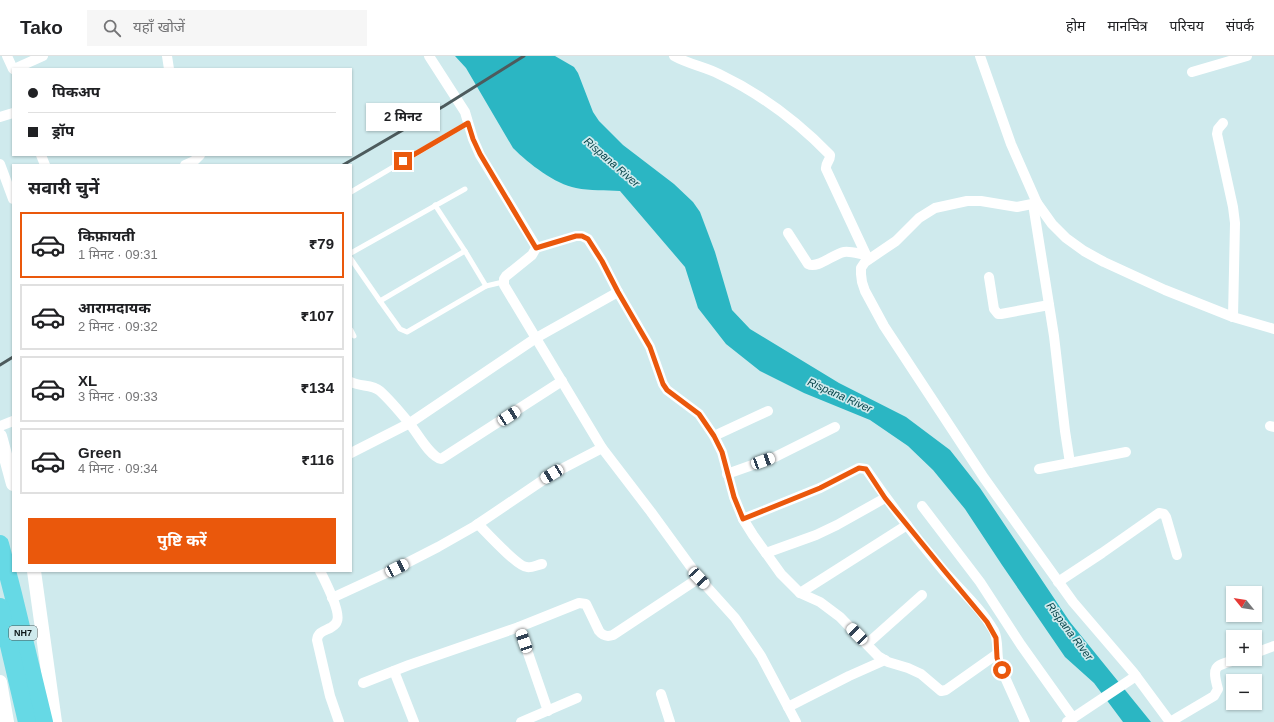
<!DOCTYPE html>
<html lang="hi">
<head>
<meta charset="utf-8">
<style>
	:root { --surface:#fff; --page:#f6f6f6; --text:#202124; --muted:#757577; --line:#e0e0e0; --accent:#ea580c }
	body { margin:0; font-family:Helvetica,"Noto Sans Devanagari",sans-serif; background:var(--page); color:var(--text); height:100vh; display:flex; flex-direction:column; font-size:15px; white-space:nowrap }
	* { box-sizing:border-box; margin:0 }
	p { font-size:13px; color:var(--muted) }
	.icon { flex:none; width:22px; height:22px; fill:none; stroke:currentColor; stroke-width:2; stroke-linecap:round; stroke-linejoin:round }
	.map { position:relative; flex:1; overflow:hidden }
	.drawer { position:absolute; left:12px; top:108px; width:340px; height:408px; display:flex; flex-direction:column; background:var(--surface); border-radius:0px; box-shadow:0 1px 3px #0004 }
	.drawer>* { flex:none }
	.top-card { position:absolute; left:12px; top:12px; width:340px; height:88px; border-radius:0px; box-shadow:0 1px 3px #0004; display:grid; align-content:center; height:88px; padding:0 16px; background:var(--surface) }
	.needle { width:26px; rotate:300deg }
	.tools { position:absolute; left:1226px; top:530px; display:grid; gap:8px }
	.tools a { display:grid; place-items:center; width:36px; height:36px; border-radius:0px; background:var(--surface); box-shadow:0 1px 3px #0004; font-size:20px }
	.end { position:absolute; width:18px; height:18px; margin:-9px; border:5px solid #ea580c; background:#fff; box-shadow:0 0 0 2px #fff }
	.from { border-radius:50% }
	.bubble { position:absolute; height:28px; border-radius:0px; background:var(--surface); box-shadow:0 1px 3px #0004; font-size:13px; font-weight:700; line-height:28px; text-align:center }
	.car { position:absolute; width:12px; height:24px; margin:-12px -6px; border-radius:5px; box-shadow:0 0 3px 1px #0007; background:linear-gradient(#fff 24%,#345 0 40%,#fff 0 76%,#345 0 86%,#fff 0) }
	.top-card b { display:flex; align-items:center; gap:14px; height:38px; font-size:15px }
	.top-card b+b { border-top:1px solid var(--line) }
	.top-card i { width:10px; height:10px; background:var(--text) }
	ul { padding:0; list-style:none }
	li { display:flex; align-items:center; gap:12px; height:66px; margin:0 8px 6px; padding:0 8px; border:2px solid var(--line); border-radius:0px }
	li div { flex:1 }
	li b { display:block; font-size:15px }
	li em { font-style:normal; font-weight:700 }
	li.selected { border-color:var(--accent) }
	li>.icon { width:36px; height:36px; stroke-width:1.5 }
	h2 { padding:0 16px; font-size:18px; line-height:48px }
	.cta { display:flex; gap:8px; margin-top:auto; padding:8px 16px }
	.cta a { flex:1; height:46px; border-radius:0px; background:var(--accent); color:#fff; font-size:16px; font-weight:700; line-height:46px; text-align:center }
	header { display:flex; align-items:center; gap:24px; box-sizing:border-box; height:56px; padding:0 20px; background:var(--surface); border-bottom:1px solid var(--line) }
	header strong { font-size:19px }
	nav { display:flex; gap:22px; margin-inline-start:auto; font-size:14px }
	.search { width:280px; height:36px; background:var(--page); display:flex; align-items:center; gap:10px; box-sizing:border-box; padding:0 14px; border-radius:0px; color:var(--muted); font-size:15px }
	.map>svg:first-child { display:block }
</style>
</head>
<body>
<header>
<strong>Tako</strong>
<div class="search"><svg class="icon" aria-label="search" viewBox="0 0 24 24"><circle cx="10" cy="10" r="6"/><path d="M15 15l6 6"/></svg>यहाँ खोजें</div>
<nav><a>होम</a><a>मानचित्र</a><a>परिचय</a><a>संपर्क</a></nav>
</header>
<div class="map">
<svg width="1274" height="666" viewBox="0 0 1274 666">
	<rect width="100%" height="100%" fill="#cfeaed"/>
	<path fill="#2bb6c3" d="M455,0H555L574,11L578,17L593,56L599,65L623,89L674,128L693,146L700,156L715,196L732,254L750,273L839,327L906,361L950,394L980,432L1070,566L1151,666H1123L1094,627L1065,601L1002,509L965,453L933,414L908,390L870,364L804,337L760,315L726,288L698,252L685,211L620,135C606,134 590,135 576,132C555,128 529,108 513,92L466,12Z"/>
	<g fill="none" stroke-linecap="round" stroke-linejoin="round">
		<g stroke="#fff" stroke-width="5">
			<path d="M351,136L468,67"/>
			<path d="M435,149L465,195L486,230"/>
			<path d="M351,197L465,133"/>
			<path d="M351,203L380,245L465,195"/>
			<path d="M380,245L400,273L407,276L486,230L503,226"/>
			<path d="M351,274L354,280"/>
		</g>
		<g stroke="#fff" stroke-width="10">
			<path d="M7,0L13,13"/>
			<path d="M167,0L169,13"/>
			<path d="M429,0L465,56L473,83L480,99L535,189L536,192L532,199L506,220L504,223V229L602,392L651,456L699,522L735,562L761,600L796,666"/>
			<path d="M674,0C688,8 705,11 719,18C761,38 798,66 830,99C831,104 825,107 826,113L868,203"/>
			<path d="M980,0L1011,88L1037,147L1052,168L1066,182L1084,195L1104,206L1165,234L1233,261L1274,273"/>
			<path d="M14,13L43,0"/>
			<path d="M1192,16L1247,0"/>
			<path d="M0,61L13,57"/>
			<path d="M1223,67L1218,73L1217,78L1233,151L1235,167L1233,261"/>
			<path d="M41,99L45,109"/>
			<path d="M0,108L13,143"/>
			<path d="M185,109L194,105L200,99"/>
			<path d="M1037,147L1017,151L981,145H967L935,152L919,162L896,185L865,206L861,212V218L862,226L865,235L884,270L984,422L1073,546L1133,616L1170,666"/>
			<path d="M1033,148L1054,280L1065,375L1070,407"/>
			<path d="M788,177L808,208C818,213 833,198 844,196C851,195 859,198 866,199"/>
			<path d="M536,192L576,180H582L588,183L602,205L618,236L650,291L663,328L667,334L699,358L714,380L722,396L734,441L743,463L753,479L781,518L800,537L820,546L840,561L878,600L888,606L908,612L921,618L941,635L946,634L997,598"/>
			<path d="M989,221L994,253L998,258H1001L1049,249"/>
			<path d="M351,326C360,331 372,328 380,335C390,344 400,356 409,367C417,376 429,400 441,403L562,325"/>
			<path d="M0,370L13,365"/>
			<path d="M1270,370L1274,371"/>
			<path d="M714,380L768,355"/>
			<path d="M351,397L410,367L536,282L618,236"/>
			<path d="M1039,413L1126,396"/>
			<path d="M727,418L775,401L835,371"/>
			<path d="M922,450L980,526L1021,589L1073,662"/>
			<path d="M743,463L820,432L859,412L866,413C890,448 916,482 943,514C960,534 981,552 994,575C999,585 996,597 999,608L1025,666"/>
			<path d="M478,468C486,476 518,511 527,511C531,512 537,509 542,508"/>
			<path d="M766,497L816,479L837,469L885,442"/>
			<path d="M320,515C325,525 341,556 337,565C336,569 333,570 330,572C324,575 318,576 317,584L330,640L339,666"/>
			<path d="M1058,526L1102,497L1159,457L1164,458L1166,461L1177,499"/>
			<path d="M800,537L907,469"/>
			<path d="M332,542L397,512L438,491L475,470L552,418L602,392"/>
			<path d="M519,571L548,655"/>
			<path d="M867,588L922,539"/>
			<path d="M1255,597L1274,590"/>
			<path d="M394,615L414,666"/>
			<path d="M363,627L409,609L519,571L579,547L586,548L599,575C603,580 607,581 613,579L699,522"/>
			<path d="M661,638L670,666"/>
			<path d="M788,651L849,620L885,604"/>
			<path d="M521,666L577,642"/>
			<path d="M1067,666L1136,620"/>
			<path d="M1170,666L1214,640L1218,633C1211,608 1216,610 1238,603"/>
		</g>
		<g stroke="#fff" stroke-width="14">
			<path d="M0,380L13,428"/>
			<path d="M34,515L55,666"/>
			<path d="M0,626L7,666"/>
		</g>
		<g stroke="#66d9e5" stroke-width="18">
			<path d="M0,488L13,538L44,666"/>
			<path d="M0,551L27,666"/>
		</g>
		<g stroke="#4d5b5d" stroke-width="3">
			<path d="M343,109L444,50L524,0"/>
			<path d="M0,309L13,301"/>
		</g>
	</g>
	<g fill="none" stroke-linecap="round" stroke-linejoin="round">
		<path stroke="#ea580c" stroke-width="5" d="M403,105L468,67L473,83L480,98L536,192L576,180H582L588,183L602,205L618,236L650,291L663,328L667,334L699,358L714,380L722,396L734,441L743,463L820,432L859,412L866,413L885,442L943,513L987,566L996,582L997,602L1002,614"/>
	</g>
	<g text-anchor="middle" stroke-width="3.5" stroke-linejoin="round" paint-order="stroke">
		<rect fill="#cfeaed" stroke="#475657" stroke-width="1" x="9" y="570" width="28" height="14" rx="3"/>
		<g font-size="9" font-weight="bold" fill="#0d1617">
			<text x="23" y="580">NH7</text>
		</g>
		<g font-size="11" font-style="italic" fill="#0a464b" stroke="#cfeaed">
			<text transform="translate(612 106) rotate(41)" y="4">Rispana River</text>
			<text transform="translate(840 339) rotate(24)" y="4">Rispana River</text>
			<text transform="translate(1070 575) rotate(53)" y="4">Rispana River</text>
		</g>
	</g>
</svg>
<div class="tools">
<a><svg class="needle" viewBox="-14 -14 28 28"><path d="M0-13l5 13h-10z" fill="#e53935"/><path d="M0 13l5-13h-10z" fill="#757577"/></svg></a>
<a>+</a>
<a>−</a>
</div>
<i class="end from" style="left:1002px;top:614px"></i>
<i class="end" style="left:403px;top:105px"></i>
<div class="bubble" style="left:366px;top:47px;width:74px">2 मिनट</div>
<i class="car" style="left:509px;top:360px;rotate:57deg"></i>
<i class="car" style="left:763px;top:405px;rotate:70deg"></i>
<i class="car" style="left:552px;top:418px;rotate:239deg"></i>
<i class="car" style="left:397px;top:512px;rotate:63deg"></i>
<i class="car" style="left:699px;top:522px;rotate:137deg"></i>
<i class="car" style="left:857px;top:578px;rotate:316deg"></i>
<i class="car" style="left:524px;top:585px;rotate:341deg"></i>
<div class="top-card">
<b><i class="from"></i>पिकअप</b>
<b><i></i>ड्रॉप</b>
</div>
<section class="drawer">
<h2>सवारी चुनें</h2>
<ul>
<li class="selected"><svg class="icon" aria-label="car" viewBox="0 0 24 24"><path d="M5 17H2v-5l4-1 3-4h7l3 4 3 1v5h-3M9 17h6M6 11h13"/><circle cx="7" cy="17" r="2"/><circle cx="17" cy="17" r="2"/></svg><div><b>किफ़ायती</b><p>1 मिनट · 09:31</p></div><em>₹79</em></li>
<li><svg class="icon" aria-label="car" viewBox="0 0 24 24"><path d="M5 17H2v-5l4-1 3-4h7l3 4 3 1v5h-3M9 17h6M6 11h13"/><circle cx="7" cy="17" r="2"/><circle cx="17" cy="17" r="2"/></svg><div><b>आरामदायक</b><p>2 मिनट · 09:32</p></div><em>₹107</em></li>
<li><svg class="icon" aria-label="car" viewBox="0 0 24 24"><path d="M5 17H2v-5l4-1 3-4h7l3 4 3 1v5h-3M9 17h6M6 11h13"/><circle cx="7" cy="17" r="2"/><circle cx="17" cy="17" r="2"/></svg><div><b>XL</b><p>3 मिनट · 09:33</p></div><em>₹134</em></li>
<li><svg class="icon" aria-label="car" viewBox="0 0 24 24"><path d="M5 17H2v-5l4-1 3-4h7l3 4 3 1v5h-3M9 17h6M6 11h13"/><circle cx="7" cy="17" r="2"/><circle cx="17" cy="17" r="2"/></svg><div><b>Green</b><p>4 मिनट · 09:34</p></div><em>₹116</em></li>
</ul>
<div class="cta"><a>पुष्टि करें</a></div>
</section>
</div>
</body>
</html>
